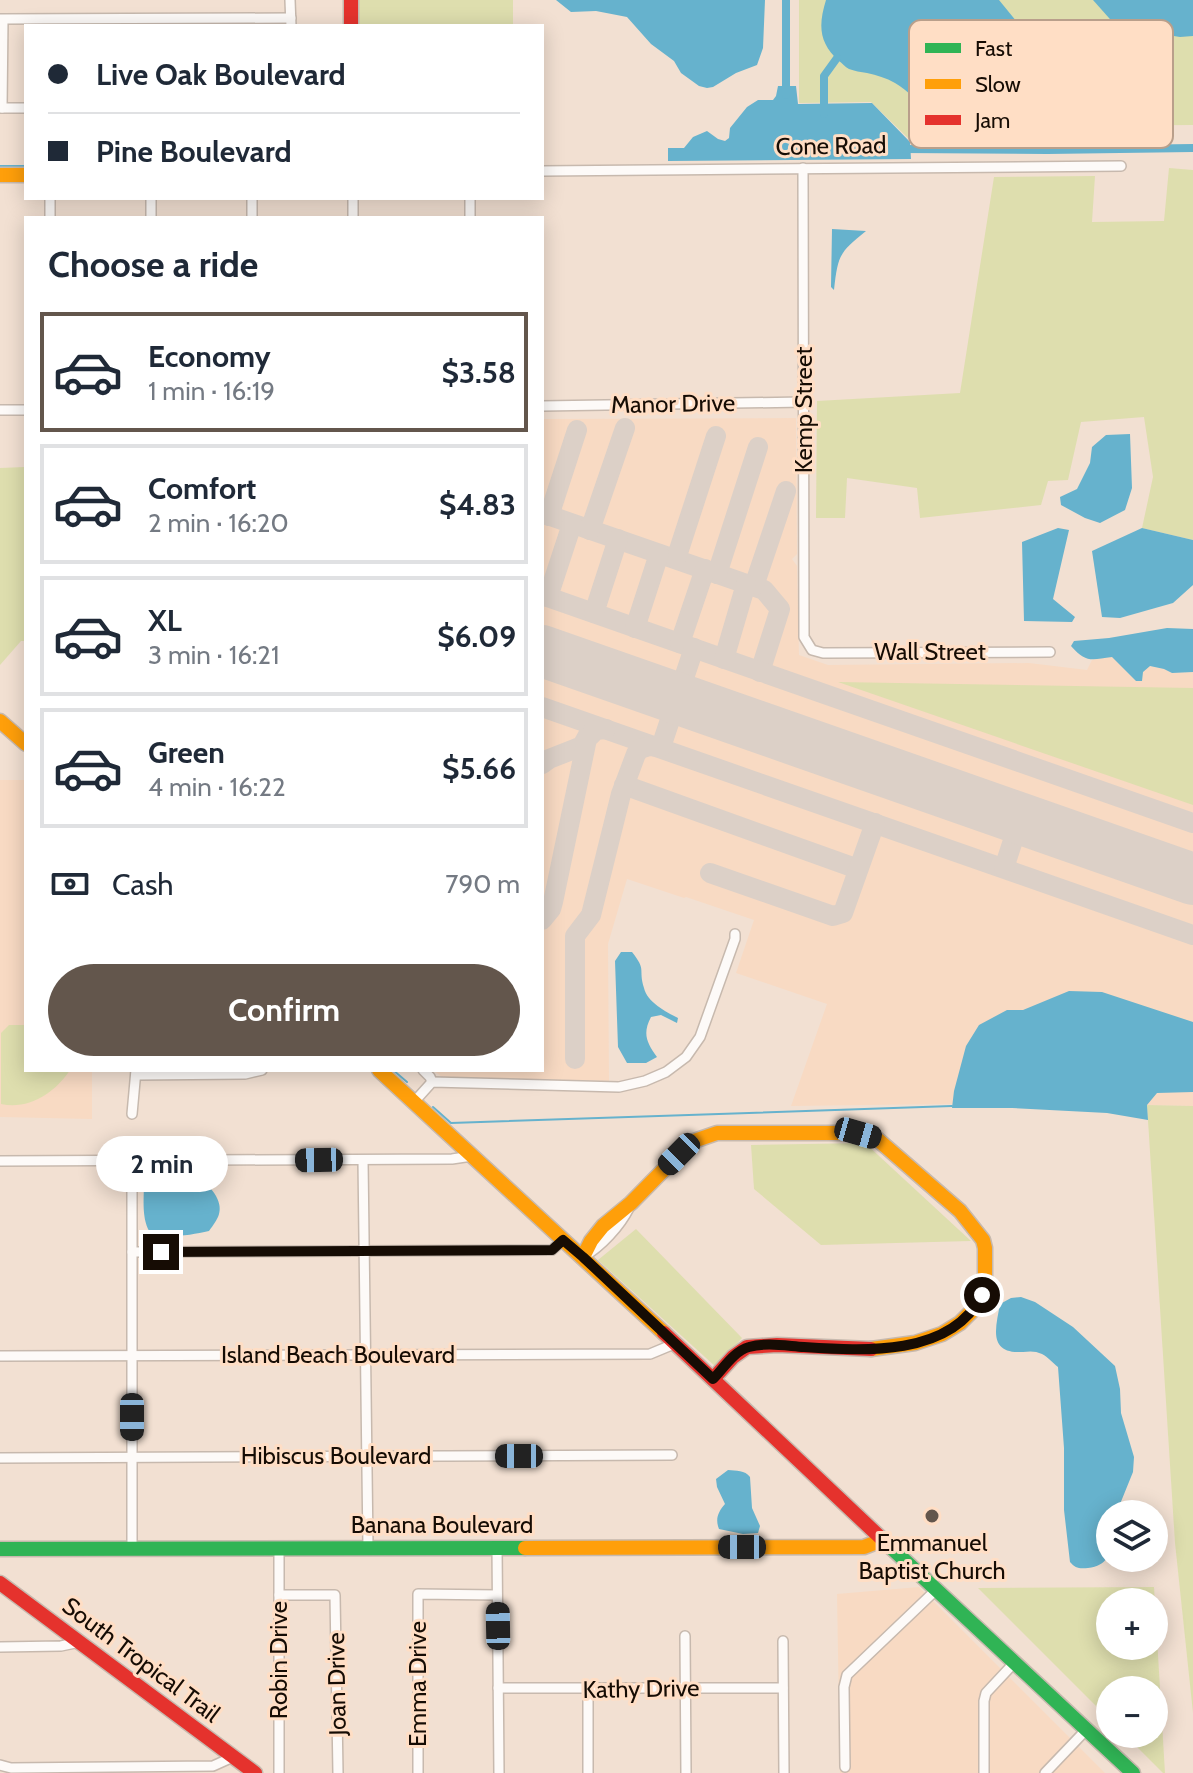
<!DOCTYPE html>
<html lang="en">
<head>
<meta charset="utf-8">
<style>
	:root { --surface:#fff; --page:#f6f6f7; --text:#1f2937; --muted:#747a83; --line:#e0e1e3; --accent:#63564c }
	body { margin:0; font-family:Cabin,sans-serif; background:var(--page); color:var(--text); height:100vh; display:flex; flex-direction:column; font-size:30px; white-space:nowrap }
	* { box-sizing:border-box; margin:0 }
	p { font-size:26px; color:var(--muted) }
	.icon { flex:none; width:44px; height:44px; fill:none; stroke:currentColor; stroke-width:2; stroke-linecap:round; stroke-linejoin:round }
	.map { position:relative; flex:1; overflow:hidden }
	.details { position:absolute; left:24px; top:216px; width:520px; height:856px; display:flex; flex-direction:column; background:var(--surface); border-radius:0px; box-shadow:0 4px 20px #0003 }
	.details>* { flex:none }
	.guide { position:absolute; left:24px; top:24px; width:520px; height:176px; border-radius:0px; box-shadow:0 4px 20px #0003; display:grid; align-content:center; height:176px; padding:0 24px; background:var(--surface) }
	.tools { position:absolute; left:1096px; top:1500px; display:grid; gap:16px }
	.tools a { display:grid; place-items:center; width:72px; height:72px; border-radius:50%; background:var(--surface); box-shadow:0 4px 20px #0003; font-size:40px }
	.end { position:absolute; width:36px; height:36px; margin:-18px; border:10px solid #160c04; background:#fff; box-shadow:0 0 0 4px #fff }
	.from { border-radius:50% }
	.bubble { position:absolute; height:56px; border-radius:28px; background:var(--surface); box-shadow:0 4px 20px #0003; font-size:26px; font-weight:700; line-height:56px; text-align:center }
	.car { position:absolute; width:24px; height:48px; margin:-24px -12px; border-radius:10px; box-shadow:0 0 6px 2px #0007; background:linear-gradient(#222 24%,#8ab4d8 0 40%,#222 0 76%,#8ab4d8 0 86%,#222 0) }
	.guide b { display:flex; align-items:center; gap:28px; height:76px; font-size:30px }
	.guide b+b { border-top:2px solid var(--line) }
	.guide i { width:20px; height:20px; background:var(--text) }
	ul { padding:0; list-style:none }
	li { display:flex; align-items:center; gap:24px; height:120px; margin:0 16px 12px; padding:0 8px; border:4px solid var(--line); border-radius:0px }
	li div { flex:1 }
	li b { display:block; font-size:30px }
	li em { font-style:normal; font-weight:700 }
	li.active { border-color:var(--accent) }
	li>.icon { width:72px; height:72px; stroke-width:1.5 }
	h2 { padding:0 24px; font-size:36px; line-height:96px }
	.pay { display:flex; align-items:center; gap:20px; height:88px; padding:0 24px; font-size:30px }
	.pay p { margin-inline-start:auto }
	.primary-button { display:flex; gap:16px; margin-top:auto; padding:16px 24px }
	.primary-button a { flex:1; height:92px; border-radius:48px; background:var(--accent); color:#fff; font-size:32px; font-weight:700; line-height:92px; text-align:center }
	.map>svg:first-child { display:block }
</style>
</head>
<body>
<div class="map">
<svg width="1193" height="1773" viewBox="0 0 1193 1773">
	<rect width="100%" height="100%" fill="#f2e0d2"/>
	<g fill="#f8dac3">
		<path d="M796,418L797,554L792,559L797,566L799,655L828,665L1029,663L1087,670L1092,660L1111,656L1143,672L1149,666L1164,669L1172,673L1193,672V1106L1027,1103L791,1106L827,1004L736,973L754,920L686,897L684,898L627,879L608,944L609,1081L464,1080L442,1077L433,1070H542V419Z"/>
		<path d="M0,780H26V1070H92V1119L0,1117Z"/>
		<path d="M919,1587L1105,1773H840L837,1594Z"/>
	</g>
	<g fill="#dedeae" fill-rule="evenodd">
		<path d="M357,0H513V26H358Z"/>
		<path d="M799,0H1193V125L1065,126L1043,140L911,141L871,102L799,103Z"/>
		<path d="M1169,168L1193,170V540L1142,528L1153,477L1144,417L1081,422L1068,480L1048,481L1041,505L920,518L917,488L847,478L845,518H816L817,401L960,393L994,177L1095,176L1092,222L1164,221Z"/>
		<path d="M25,467L26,641H21L0,665V468Z"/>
		<path d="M838,682L1193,688V805Z"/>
		<path d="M9,1025H26V1070H70C55,1093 29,1110 1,1104V1033Z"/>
		<path d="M1147,1105L1193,1106V1713L1175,1543Z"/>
		<path d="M865,1143L971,1241L821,1245L754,1189L751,1145Z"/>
		<path d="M636,1229L742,1338L716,1367L598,1260Z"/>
		<path d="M1154,1587L1165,1773H1163L1124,1734H1154V1690H1110V1720L978,1588ZM1110,1602H1154V1646H1110Z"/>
	</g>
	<g fill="#66b2cd">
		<path d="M556,0H765L763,48L757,65L736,73L713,87L707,88L699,86L681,73L674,61L651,44L627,17L596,11L571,12Z"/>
		<path d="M826,0H999L1039,49L1057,61L1102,85V96L1096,104L1087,107L1026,109C998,122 958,123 930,109C917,103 908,90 895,83C886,78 877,75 867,73C861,72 854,71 849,69C845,67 842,63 839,61C819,43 818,26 826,0Z"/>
		<path d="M1093,0H1193V36L1180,37L1117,27Z"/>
		<path d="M778,86H796L798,104L872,103L910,142L911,159L668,161V148H684L693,137L707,131L718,139L725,141L729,138L730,128L747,107L758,100H773L776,96Z"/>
		<path d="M832,229L866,231C839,253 838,255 834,290L831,287Z"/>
		<path d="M1130,434L1132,488L1125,510L1100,523L1085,518L1061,505L1060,497L1077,489L1090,463L1092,447L1106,435Z"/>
		<path d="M1058,528L1069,530L1053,599L1075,617L1072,622L1024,621L1022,542Z"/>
		<path d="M1142,528L1193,540V585L1173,603L1120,618L1102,617L1092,551Z"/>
		<path d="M1167,628L1193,629V672L1172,673L1164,669L1150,666L1143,672L1142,681H1136L1112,657C1091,660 1086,663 1071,646L1074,641L1109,638Z"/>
		<path d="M621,952H632C647,971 638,968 644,988C647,1002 666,1012 678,1018L677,1023L661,1015L651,1017C642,1034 647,1043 657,1057L646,1063H627L618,1047L615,961Z"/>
		<path d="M1069,991L1102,992L1193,1022V1092L1157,1093L1147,1105L1148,1120L1107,1113L1012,1108H952L954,1091L966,1046L979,1025L1007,1010H1023Z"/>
		<path d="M149,1176C170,1176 205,1174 216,1196C224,1211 218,1219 209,1231C191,1235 168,1239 151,1234C141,1220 144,1199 144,1181Z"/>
		<path d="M1021,1297L1035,1302L1073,1327L1115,1366L1120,1389L1121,1413L1134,1457L1133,1472L1116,1514H1110C1110,1537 1118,1565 1088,1568C1079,1569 1075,1568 1070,1562L1064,1510V1448L1058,1367C1053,1363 1048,1357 1042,1354C1036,1351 1030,1351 1023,1352C987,1354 996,1327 1000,1304L1011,1298Z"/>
		<path d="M728,1470C736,1471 745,1470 750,1477L752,1508L760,1526L758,1533L743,1534L719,1529C715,1519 718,1512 725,1504L717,1487L716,1479Z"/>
	</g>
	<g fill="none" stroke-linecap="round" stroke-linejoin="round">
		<g stroke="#66b2cd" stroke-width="2">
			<path d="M0,166H26"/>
			<path d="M393,1070L407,1082"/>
			<path d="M433,1107L451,1123L952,1106"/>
		</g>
		<g stroke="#66b2cd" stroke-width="8">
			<path d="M786,95V0"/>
			<path d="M824,114V76L837,58"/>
			<path d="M903,149L1047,150L1193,148"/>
		</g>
		<g stroke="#dcd0c7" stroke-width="20">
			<path d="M542,513L764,590L780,609L760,672"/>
			<path d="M549,516L577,430"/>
			<path d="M590,530L625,428"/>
			<path d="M676,559L716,436"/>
			<path d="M717,574L758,447"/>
			<path d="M754,586L786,491"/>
			<path d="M542,595L1193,823"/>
			<path d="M548,597L572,524"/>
			<path d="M594,613L618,539"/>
			<path d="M635,628L659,554"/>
			<path d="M680,643L705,569"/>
			<path d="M724,659L746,584"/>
			<path d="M542,707L1193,935"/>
			<path d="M542,764L549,759L582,746L588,735"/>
			<path d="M624,785L858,869"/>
			<path d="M1004,868L1020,819"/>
			<path d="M710,873L833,916L843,913L875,823"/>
			<path d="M542,920L551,909L553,902L587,739L596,730L606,729"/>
			<path d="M575,1059V936L591,915L621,794L636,754L640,749L649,746L661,747L694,648"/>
		</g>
		<path stroke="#dcd0c7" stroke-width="52" d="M542,651L1193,879"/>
		<defs>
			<g id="street">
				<path d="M290,0L291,26"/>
				<path d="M0,19L291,18"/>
				<path d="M0,108H26"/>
				<path d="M2,108L3,20"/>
				<path d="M803,168L804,637L812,650L823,653L1050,652"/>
				<path d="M542,171L1121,166"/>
				<path d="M50,198V218"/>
				<path d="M151,198V218"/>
				<path d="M252,198V218"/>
				<path d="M353,198V218"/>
				<path d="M470,198V218"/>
				<path d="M542,406L804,402"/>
				<path d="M0,410H26"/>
				<path d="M423,1070L430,1077L432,1082"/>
				<path d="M136,1075L245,1074L262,1070"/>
				<path d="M414,1102L432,1082L619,1087L645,1081L666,1072L686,1057L700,1037L735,939V934"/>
				<path d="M132,1114L136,1070"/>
				<path d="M363,1160L368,1547"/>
				<path d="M0,1161L452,1159L472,1156"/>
				<path d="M132,1252L552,1250L563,1240"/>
				<path d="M583,1257C601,1247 620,1226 629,1208"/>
				<path d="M0,1356L650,1354L674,1344"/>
				<path d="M0,1458L672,1455"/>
				<path d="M497,1547L499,1773"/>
				<path d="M132,1548V1161"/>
				<path d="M279,1548V1773"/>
				<path d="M279,1595H335L338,1773"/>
				<path d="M685,1636L686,1773"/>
				<path d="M783,1641L784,1773"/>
				<path d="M0,1647L61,1646L80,1642"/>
				<path d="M498,1688H783"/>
				<path d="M588,1689V1773"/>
				<path d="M0,1765L11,1768L213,1766L233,1757"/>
				<path d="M845,1767L844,1687L847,1675L936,1590"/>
				<path d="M418,1773V1594L497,1595"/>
				<path d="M984,1773V1701L986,1693L1014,1663"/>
				<path d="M1045,1773L1086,1730"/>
			</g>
			<g id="fast">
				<path d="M884,1541L1133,1773"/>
				<path d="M0,1549L525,1548"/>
			</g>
			<g id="slow">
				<path d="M0,175H26"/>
				<path d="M0,721L26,744"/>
				<path d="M379,1070L664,1333"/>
				<path d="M583,1257L591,1241L603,1226L631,1203L691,1142L717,1133H858L876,1138L960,1211L983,1240L985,1248V1282L982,1295L976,1307L960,1323L942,1334L915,1343L871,1349"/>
				<path d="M525,1548L864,1547L882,1540"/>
			</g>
			<g id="jam">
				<path d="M351,0V26"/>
				<path d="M664,1333L884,1541"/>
				<path d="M713,1379L733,1357L747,1347L777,1345L871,1349"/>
				<path d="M0,1583L255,1773"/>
			</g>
		</defs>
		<use href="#street" stroke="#c7b9ae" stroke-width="12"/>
		<use href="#fast" stroke="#c7b9ae" stroke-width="17"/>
		<use href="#slow" stroke="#c7b9ae" stroke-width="17"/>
		<use href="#jam" stroke="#c7b9ae" stroke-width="17"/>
		<use href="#street" stroke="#fdfaf8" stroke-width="9"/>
		<use href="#fast" stroke="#30b455" stroke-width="14"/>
		<use href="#slow" stroke="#ff9f0a" stroke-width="14"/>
		<use href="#jam" stroke="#e5322d" stroke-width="14"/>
	</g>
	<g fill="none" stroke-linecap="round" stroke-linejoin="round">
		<path stroke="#160c04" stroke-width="10" d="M161,1252L552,1250L563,1240L583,1257L713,1379C723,1369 734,1351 749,1347C766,1342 787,1346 804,1347C863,1351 951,1357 982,1295"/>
	</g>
	<circle fill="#63564c" stroke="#ffdec5" stroke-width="3" cx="932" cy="1516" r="8"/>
	<g text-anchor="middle" stroke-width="6" stroke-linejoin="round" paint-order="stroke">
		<g font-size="24" fill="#160c04" stroke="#ffdec5">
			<text transform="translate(831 146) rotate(-1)" y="8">Cone Road</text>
			<text transform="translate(673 404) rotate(-1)" y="8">Manor Drive</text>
			<text transform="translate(804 410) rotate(-90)" y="8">Kemp Street</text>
			<text x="930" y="660">Wall Street</text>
			<text x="338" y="1363">Island Beach Boulevard</text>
			<text x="336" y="1464">Hibiscus Boulevard</text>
			<text x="442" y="1533">Banana Boulevard</text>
			<text transform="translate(141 1660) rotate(37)" y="8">South Tropical Trail</text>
			<text transform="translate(279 1660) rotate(-90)" y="8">Robin Drive</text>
			<text transform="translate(337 1684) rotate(-91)" y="8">Joan Drive</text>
			<text transform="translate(418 1684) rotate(-90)" y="8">Emma Drive</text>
			<text transform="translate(641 1689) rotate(-1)" y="8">Kathy Drive</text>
		</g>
		<g font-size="24" fill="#160c04" stroke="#ffdec5">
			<text x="932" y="1551">Emmanuel<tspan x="932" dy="28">Baptist Church</tspan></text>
		</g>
	</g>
	<rect x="909" y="20" width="264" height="128" rx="12" fill="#ffdec5" stroke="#b99f8b" stroke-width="2"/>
	<rect x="925" y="43" width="36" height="10" fill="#30b455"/>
	<rect x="925" y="79" width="36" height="10" fill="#ff9f0a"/>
	<rect x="925" y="115" width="36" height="10" fill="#e5322d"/>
	<g font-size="22" fill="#160c04">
		<text x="975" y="56">Fast</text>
		<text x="975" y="92">Slow</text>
		<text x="975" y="128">Jam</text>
	</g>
</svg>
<div class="tools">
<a><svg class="icon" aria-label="layers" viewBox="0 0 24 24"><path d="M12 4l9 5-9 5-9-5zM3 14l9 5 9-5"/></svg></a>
<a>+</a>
<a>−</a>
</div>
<i class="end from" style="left:982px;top:1295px"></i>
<i class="end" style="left:161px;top:1252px"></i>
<div class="bubble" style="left:96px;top:1136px;width:132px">2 min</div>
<i class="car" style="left:858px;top:1133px;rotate:106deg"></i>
<i class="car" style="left:679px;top:1154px;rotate:225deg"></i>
<i class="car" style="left:319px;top:1160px;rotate:269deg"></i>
<i class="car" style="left:132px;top:1417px;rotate:180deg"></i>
<i class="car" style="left:519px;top:1456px;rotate:270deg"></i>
<i class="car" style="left:742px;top:1547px;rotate:270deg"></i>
<i class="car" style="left:498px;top:1626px;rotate:359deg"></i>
<div class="guide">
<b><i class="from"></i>Live Oak Boulevard</b>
<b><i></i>Pine Boulevard</b>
</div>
<section class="details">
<h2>Choose a ride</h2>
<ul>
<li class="active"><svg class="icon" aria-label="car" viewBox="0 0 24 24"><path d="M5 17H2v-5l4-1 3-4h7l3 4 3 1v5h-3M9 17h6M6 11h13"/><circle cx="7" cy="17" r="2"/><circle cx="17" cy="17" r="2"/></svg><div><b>Economy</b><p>1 min · 16:19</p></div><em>$3.58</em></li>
<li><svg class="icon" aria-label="car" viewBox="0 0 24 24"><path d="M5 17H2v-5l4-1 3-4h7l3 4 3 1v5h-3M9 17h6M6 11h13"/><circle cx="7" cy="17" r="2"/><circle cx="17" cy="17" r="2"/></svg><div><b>Comfort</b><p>2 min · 16:20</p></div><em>$4.83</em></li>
<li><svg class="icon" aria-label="car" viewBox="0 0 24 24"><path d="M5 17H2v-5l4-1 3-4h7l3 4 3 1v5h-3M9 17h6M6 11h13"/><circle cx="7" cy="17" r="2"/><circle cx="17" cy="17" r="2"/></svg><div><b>XL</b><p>3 min · 16:21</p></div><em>$6.09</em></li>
<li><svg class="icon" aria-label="car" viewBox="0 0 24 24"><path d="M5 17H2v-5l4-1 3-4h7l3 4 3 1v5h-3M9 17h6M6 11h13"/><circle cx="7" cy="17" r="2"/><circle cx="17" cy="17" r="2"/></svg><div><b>Green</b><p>4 min · 16:22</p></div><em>$5.66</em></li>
</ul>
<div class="pay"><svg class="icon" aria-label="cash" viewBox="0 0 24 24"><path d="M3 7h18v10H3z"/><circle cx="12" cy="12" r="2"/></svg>Cash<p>790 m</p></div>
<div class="primary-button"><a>Confirm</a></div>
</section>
</div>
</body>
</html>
